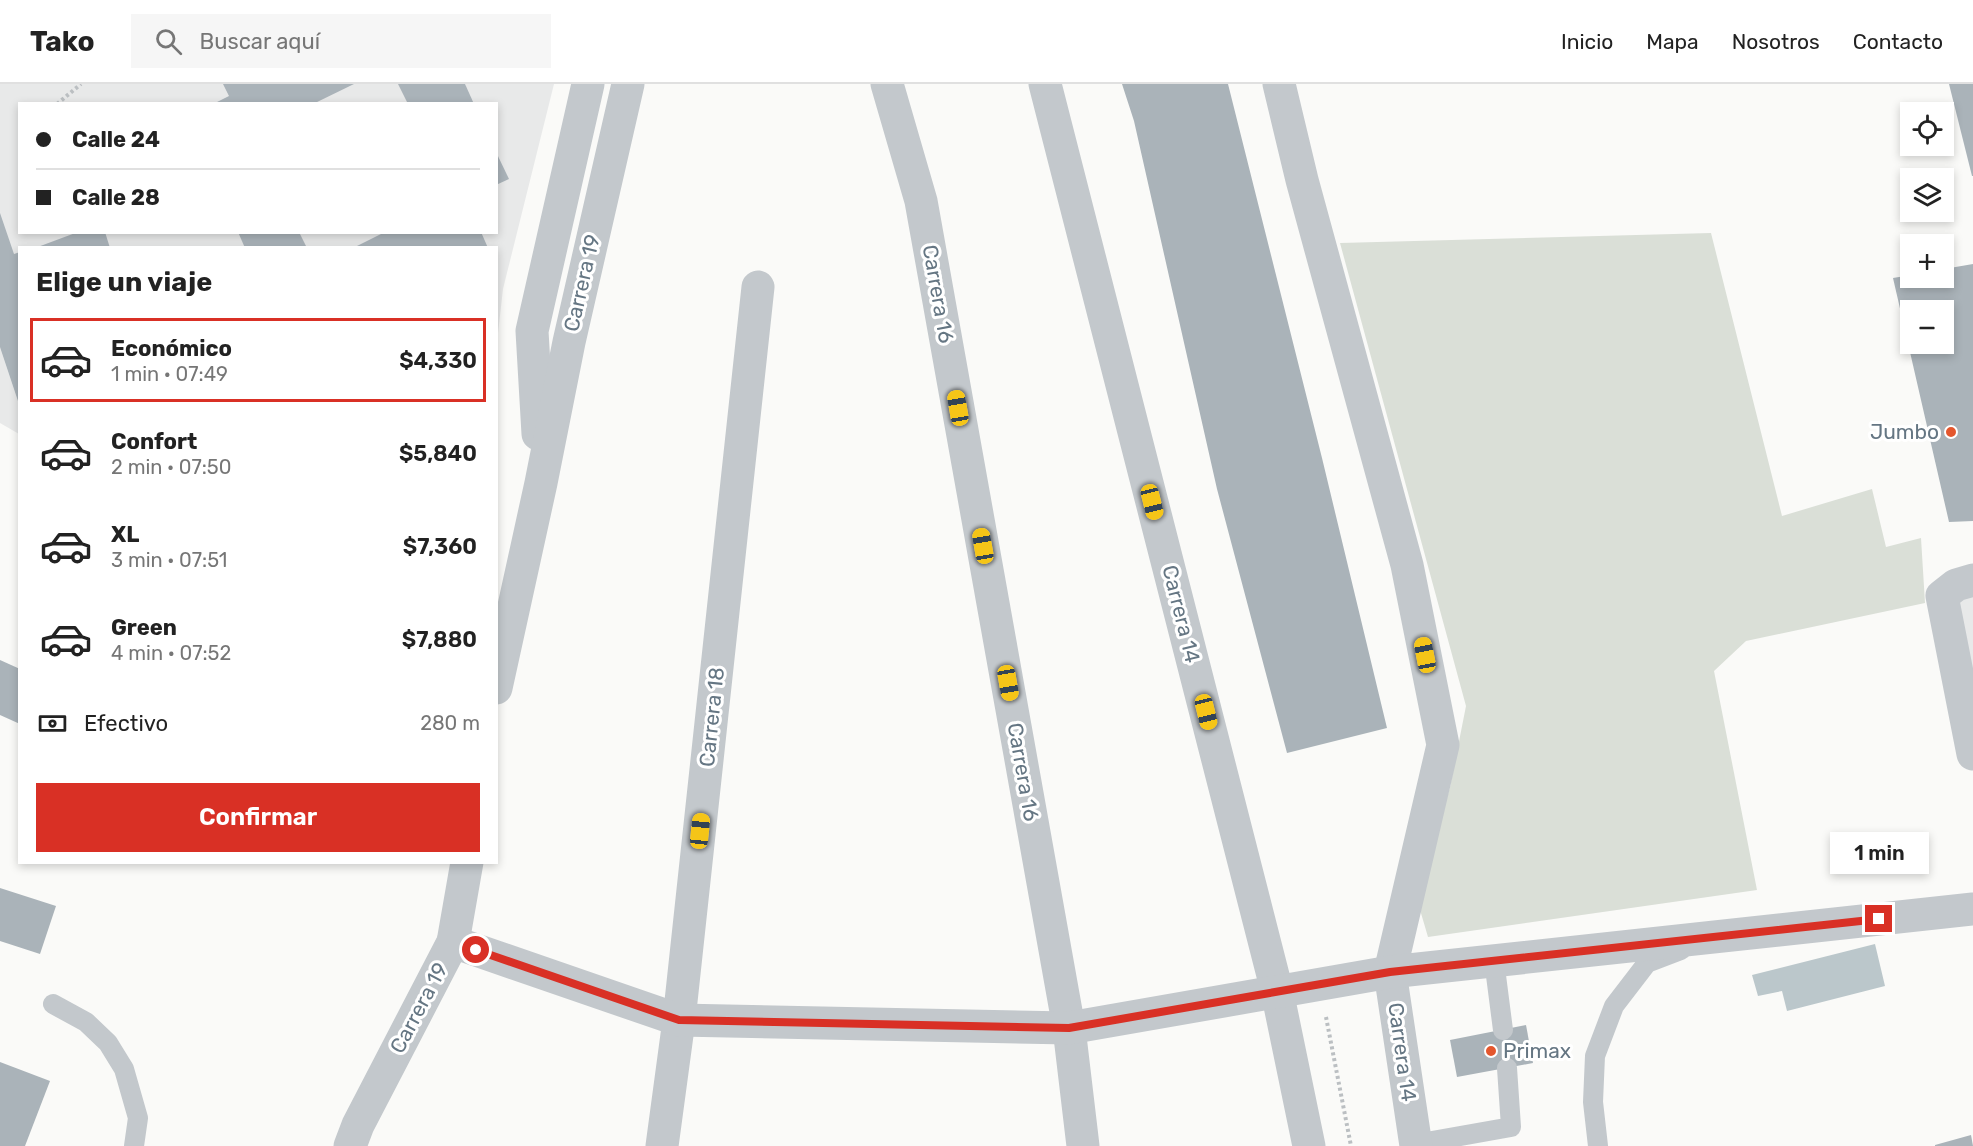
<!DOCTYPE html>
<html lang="es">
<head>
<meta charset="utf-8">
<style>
	:root { --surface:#fff; --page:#f6f6f6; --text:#222; --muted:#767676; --line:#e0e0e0; --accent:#d93025 }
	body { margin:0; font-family:Rubik,sans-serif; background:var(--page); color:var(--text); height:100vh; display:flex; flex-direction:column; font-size:22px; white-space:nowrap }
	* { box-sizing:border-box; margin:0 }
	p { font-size:20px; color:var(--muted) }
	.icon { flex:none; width:33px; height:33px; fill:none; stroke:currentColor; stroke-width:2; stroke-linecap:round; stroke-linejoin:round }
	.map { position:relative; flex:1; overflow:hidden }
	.drawer { position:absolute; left:18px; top:162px; width:480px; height:618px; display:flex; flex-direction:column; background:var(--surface); border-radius:0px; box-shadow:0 3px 9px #0003 }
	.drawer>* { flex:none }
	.banner { position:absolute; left:18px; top:18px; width:480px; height:132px; border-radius:0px; box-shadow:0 3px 9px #0003; display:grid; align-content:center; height:132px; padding:0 18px; background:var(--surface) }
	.fabs { position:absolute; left:1900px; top:18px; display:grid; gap:12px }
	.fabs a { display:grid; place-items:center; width:54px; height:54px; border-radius:0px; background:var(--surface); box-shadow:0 3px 9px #0003; font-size:30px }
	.end { position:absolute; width:27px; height:27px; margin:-14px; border:8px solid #d93025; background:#fff; box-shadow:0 0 0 3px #fff }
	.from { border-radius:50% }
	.bubble { position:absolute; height:42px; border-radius:0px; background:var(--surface); box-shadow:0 3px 9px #0003; font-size:20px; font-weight:600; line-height:42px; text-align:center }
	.car { position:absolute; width:18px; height:36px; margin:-18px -9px; border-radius:8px; box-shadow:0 0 4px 2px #0007; background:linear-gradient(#f5c518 24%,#345 0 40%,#f5c518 0 76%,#345 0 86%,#f5c518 0) }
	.banner b { display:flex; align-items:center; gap:21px; height:57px; font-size:22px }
	.banner b+b { border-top:2px solid var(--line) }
	.banner i { width:15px; height:15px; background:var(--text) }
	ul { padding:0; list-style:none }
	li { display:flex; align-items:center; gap:18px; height:84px; margin:0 12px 9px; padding:0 6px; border:3px solid transparent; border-radius:0px }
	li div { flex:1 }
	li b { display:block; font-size:22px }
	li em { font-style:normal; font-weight:600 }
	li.selected { border-color:var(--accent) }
	li>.icon { width:54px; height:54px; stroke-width:1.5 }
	h2 { padding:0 18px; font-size:27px; line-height:72px }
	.pay { display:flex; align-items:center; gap:15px; height:66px; padding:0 18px; font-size:22px }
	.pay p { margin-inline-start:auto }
	.action { display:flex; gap:12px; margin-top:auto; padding:12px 18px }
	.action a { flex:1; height:69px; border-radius:0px; background:var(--accent); color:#fff; font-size:24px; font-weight:600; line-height:69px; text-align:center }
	header { display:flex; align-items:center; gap:36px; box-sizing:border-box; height:84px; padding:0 30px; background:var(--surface); border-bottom:2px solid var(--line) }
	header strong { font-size:28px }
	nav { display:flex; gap:33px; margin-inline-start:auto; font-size:21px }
	.search { width:420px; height:54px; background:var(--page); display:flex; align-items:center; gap:15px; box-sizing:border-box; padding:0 21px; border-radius:0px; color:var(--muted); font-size:22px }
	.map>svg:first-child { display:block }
</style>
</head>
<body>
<header>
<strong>Tako</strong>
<div class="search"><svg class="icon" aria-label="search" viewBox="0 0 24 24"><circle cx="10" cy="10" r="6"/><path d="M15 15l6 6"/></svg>Buscar aquí</div>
<nav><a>Inicio</a><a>Mapa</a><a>Nosotros</a><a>Contacto</a></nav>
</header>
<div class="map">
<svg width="1973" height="1062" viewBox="0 0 1973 1062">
	<rect width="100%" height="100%" fill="#fafaf8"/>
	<g fill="#e8e9e9" fill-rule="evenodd">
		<path d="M0,0H554L503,205L497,258L496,164H20L19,350L0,339ZM20,20H496V148H20Z"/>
		<path d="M1973,496V670L1956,501Z"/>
	</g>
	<path fill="#dadfd7" d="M1711,149L1782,432L1872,405L1886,463L1921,454L1925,519L1746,557L1714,587L1757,806L1428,853L1418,819L1450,703L1466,622L1340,159Z"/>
	<path fill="#bbc7cb" d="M1875,860L1885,902L1787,927L1782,907L1758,912L1752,891Z"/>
	<g fill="#aab3b9" fill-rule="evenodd">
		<path d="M223,0H354L313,20H218L217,18L229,12Z"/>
		<path d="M398,0H465L474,20H408Z"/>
		<path d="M1122,0H1228L1322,374L1387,644L1287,669L1217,405L1134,37Z"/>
		<path d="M1949,0H1973V92H1972Z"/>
		<path d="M496,68L509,95L496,101Z"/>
		<path d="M0,129L14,170L20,168L19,320L0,263Z"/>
		<path d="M78,148H105L110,164H35Z"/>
		<path d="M238,148H299L307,164H245Z"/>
		<path d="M385,148H481L488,164H353Z"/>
		<path d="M1973,180V437L1949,438L1893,194L1911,191V194H1944V185ZM1911,226H1944V260H1911Z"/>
		<path d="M0,576L20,585V640L0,631Z"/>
		<path d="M0,804L56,822L40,870L0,857Z"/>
		<path d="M1526,941L1533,979L1457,993L1450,956Z"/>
		<path d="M0,978L50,997L25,1062H0Z"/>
		<path d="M1971,1051L1973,1062H1935V1061Z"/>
	</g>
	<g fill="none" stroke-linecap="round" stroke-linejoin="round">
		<g stroke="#bbbfc2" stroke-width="4" stroke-dasharray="3 3" stroke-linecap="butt">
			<path d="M57,20L81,0"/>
			<path d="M1326,933L1351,1062"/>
		</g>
		<g stroke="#c3c8cc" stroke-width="20">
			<path d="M1494,876L1503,946"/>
			<path d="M53,920L86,938L108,959L124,985L138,1034L134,1062"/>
			<path d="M1415,1060L1511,1043L1507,984"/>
			<path d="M1598,1062L1593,1018L1595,972L1614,922L1647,879L1681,866"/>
		</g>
		<g stroke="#c3c8cc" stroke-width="33">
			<path d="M887,0L921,117L1069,944L1083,1062"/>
			<path d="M1973,496L1956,501L1942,512L1973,670"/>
			<path d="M662,1062L679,936L758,203"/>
		</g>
		<g stroke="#c3c8cc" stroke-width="33">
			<path d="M1045,0L1277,907L1309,1062"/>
			<path d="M1279,0L1302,96L1407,481L1443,661L1390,888L1416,1062"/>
			<path d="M538,350L532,247L588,0"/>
			<path d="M496,604L541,399L569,258L628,0"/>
			<path d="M453,858L679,936L1069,944L1390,888L1973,825"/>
			<path d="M350,1062L358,1041L453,858L467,778"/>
		</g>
	</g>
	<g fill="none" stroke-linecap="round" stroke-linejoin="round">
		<path stroke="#d93025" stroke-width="8" d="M476,866L679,936L1069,944L1390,888L1879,835"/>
	</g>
	<g fill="#e4572e" stroke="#fff" stroke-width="2">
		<circle cx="1951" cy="348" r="6"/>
		<circle cx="1491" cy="967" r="6"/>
	</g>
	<g text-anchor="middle" stroke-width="6" stroke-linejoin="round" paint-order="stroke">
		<g font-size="21" fill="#657683" stroke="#fff">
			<text transform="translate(582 199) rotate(-77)" y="7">Carrera 19</text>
			<text transform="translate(938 210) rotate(80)" y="7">Carrera 16</text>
			<text transform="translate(1181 530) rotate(76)" y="7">Carrera 14</text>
			<text transform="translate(712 633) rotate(-84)" y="7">Carrera 18</text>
			<text transform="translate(1023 688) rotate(80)" y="7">Carrera 16</text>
			<text transform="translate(419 924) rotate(-62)" y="7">Carrera 19</text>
			<text transform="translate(1402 968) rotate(82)" y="7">Carrera 14</text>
		</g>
		<g font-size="21" fill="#657683" stroke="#fff" text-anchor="end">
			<text x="1939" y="355">Jumbo</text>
			<text x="1503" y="974" text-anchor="start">Primax</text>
		</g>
	</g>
</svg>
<div class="fabs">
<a><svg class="icon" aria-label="locate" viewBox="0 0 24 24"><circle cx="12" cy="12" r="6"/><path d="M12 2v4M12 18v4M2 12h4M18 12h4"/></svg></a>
<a><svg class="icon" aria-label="layers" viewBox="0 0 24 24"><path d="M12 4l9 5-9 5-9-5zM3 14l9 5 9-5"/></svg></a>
<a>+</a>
<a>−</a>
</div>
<i class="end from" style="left:476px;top:866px"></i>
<i class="end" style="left:1879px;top:835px"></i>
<div class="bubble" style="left:1830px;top:748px;width:99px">1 min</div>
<i class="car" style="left:958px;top:324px;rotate:350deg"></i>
<i class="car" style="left:1152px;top:418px;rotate:166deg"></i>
<i class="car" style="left:983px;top:462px;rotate:350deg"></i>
<i class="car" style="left:1425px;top:571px;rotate:349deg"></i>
<i class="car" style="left:1008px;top:599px;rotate:170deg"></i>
<i class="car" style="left:1206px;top:628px;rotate:166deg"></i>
<i class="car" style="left:700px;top:747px;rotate:6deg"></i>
<div class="banner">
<b><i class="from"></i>Calle 24</b>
<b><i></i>Calle 28</b>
</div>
<section class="drawer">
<h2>Elige un viaje</h2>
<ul>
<li class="selected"><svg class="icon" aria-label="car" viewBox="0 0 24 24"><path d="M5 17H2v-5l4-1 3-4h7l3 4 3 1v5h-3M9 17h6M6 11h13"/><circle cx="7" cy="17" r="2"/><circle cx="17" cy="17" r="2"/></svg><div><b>Económico</b><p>1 min · 07:49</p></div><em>$4,330</em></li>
<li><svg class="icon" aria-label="car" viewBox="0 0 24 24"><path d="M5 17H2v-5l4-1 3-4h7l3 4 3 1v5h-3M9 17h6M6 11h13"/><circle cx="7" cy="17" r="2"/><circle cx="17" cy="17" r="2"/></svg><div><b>Confort</b><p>2 min · 07:50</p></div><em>$5,840</em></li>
<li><svg class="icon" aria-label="car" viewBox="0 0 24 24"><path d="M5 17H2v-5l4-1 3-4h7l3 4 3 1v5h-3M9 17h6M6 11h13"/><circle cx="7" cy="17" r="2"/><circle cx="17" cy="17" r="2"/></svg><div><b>XL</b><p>3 min · 07:51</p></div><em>$7,360</em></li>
<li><svg class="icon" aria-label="car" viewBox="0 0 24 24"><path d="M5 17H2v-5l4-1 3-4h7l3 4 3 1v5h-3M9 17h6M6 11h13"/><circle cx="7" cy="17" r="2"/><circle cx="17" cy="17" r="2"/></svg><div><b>Green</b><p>4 min · 07:52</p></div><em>$7,880</em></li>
</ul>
<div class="pay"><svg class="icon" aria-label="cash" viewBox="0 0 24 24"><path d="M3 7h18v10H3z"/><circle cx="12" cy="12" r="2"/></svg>Efectivo<p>280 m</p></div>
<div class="action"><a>Confirmar</a></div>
</section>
</div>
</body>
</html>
